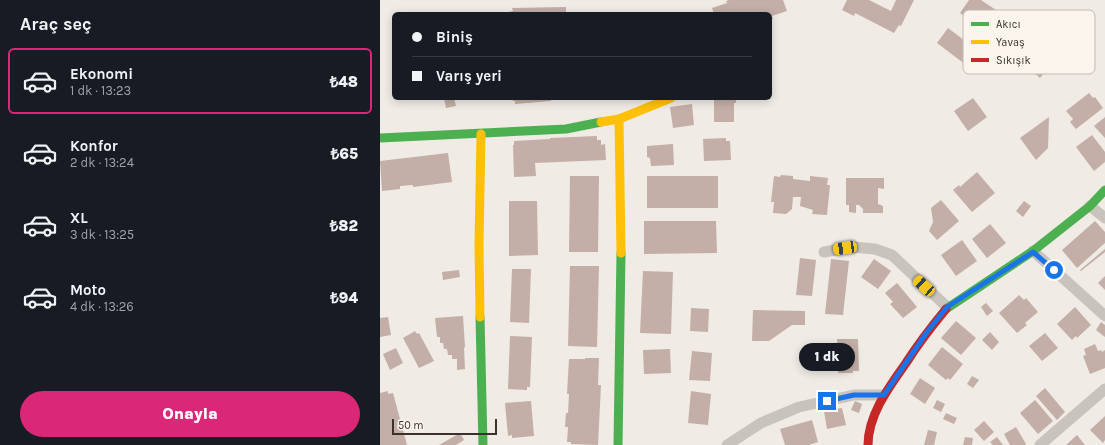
<!DOCTYPE html>
<html lang="tr">
<head>
<meta charset="utf-8">
<style>
	:root { --surface:#171b24; --page:#20242c; --text:#f1f3f6; --muted:#9ea1a6; --line:#363941; --accent:#db2777 }
	body { margin:0; font-family:Karla,sans-serif; background:var(--page); color:var(--text); height:100vh; display:flex; flex-direction:column; font-size:15px; white-space:nowrap }
	* { box-sizing:border-box; margin:0 }
	p { font-size:13px; color:var(--muted) }
	.icon { flex:none; width:22px; height:22px; fill:none; stroke:currentColor; stroke-width:2; stroke-linecap:round; stroke-linejoin:round }
	.map { position:relative; flex:1; overflow:hidden }
	.sheet { display:flex; flex-direction:column; background:var(--surface); width:380px }
	.sheet>* { flex:none }
	.banner { position:absolute; left:12px; top:12px; width:380px; height:88px; border-radius:6px; box-shadow:0 2px 10px #0003; display:grid; align-content:center; height:88px; padding:0 20px; background:var(--surface) }
	.scale { position:absolute; left:12px; bottom:10px; width:105px; box-sizing:border-box; padding-left:4px; border:2px solid #3b302b; border-top:0; font-size:11px; line-height:14px; white-space:nowrap; color:#3b302b; -webkit-text-stroke:3px #fbf5ee; paint-order:stroke }
	.end { position:absolute; width:18px; height:18px; margin:-9px; border:5px solid #1a73e8; background:#fff; box-shadow:0 0 0 2px #fff }
	.from { border-radius:50% }
	.bubble { position:absolute; height:28px; border-radius:14px; background:var(--surface); box-shadow:0 2px 10px #0003; font-size:13px; font-weight:800; line-height:28px; text-align:center }
	.car { position:absolute; width:12px; height:24px; margin:-12px -6px; border-radius:5px; box-shadow:0 0 3px 1px #0007; background:linear-gradient(#f5c518 24%,#345 0 40%,#f5c518 0 76%,#345 0 86%,#f5c518 0) }
	.banner b { display:flex; align-items:center; gap:14px; height:38px; font-size:15px }
	.banner b+b { border-top:1px solid var(--line) }
	.banner i { width:10px; height:10px; background:var(--text) }
	ul { padding:0; list-style:none }
	li { display:flex; align-items:center; gap:12px; height:66px; margin:0 8px 6px; padding:0 12px; border:2px solid transparent; border-radius:6px }
	li div { flex:1 }
	li b { display:block; font-size:15px }
	li em { font-style:normal; font-weight:800 }
	li.on { border-color:var(--accent) }
	li>.icon { width:36px; height:36px; stroke-width:1.5 }
	h2 { padding:0 20px; font-size:18px; line-height:48px }
	.cta { display:flex; gap:8px; margin-top:auto; padding:8px 20px }
	.cta a { flex:1; height:46px; border-radius:24px; background:var(--accent); color:#fff; font-size:16px; font-weight:800; line-height:46px; text-align:center }
	main { display:flex; flex:1; min-height:0 }
	.map>svg:first-child { display:block }
</style>
</head>
<body>
<main>
<section class="sheet">
<h2>Araç seç</h2>
<ul>
<li class="on"><svg class="icon" aria-label="car" viewBox="0 0 24 24"><path d="M5 17H2v-5l4-1 3-4h7l3 4 3 1v5h-3M9 17h6M6 11h13"/><circle cx="7" cy="17" r="2"/><circle cx="17" cy="17" r="2"/></svg><div><b>Ekonomi</b><p>1 dk · 13:23</p></div><em>₺48</em></li>
<li><svg class="icon" aria-label="car" viewBox="0 0 24 24"><path d="M5 17H2v-5l4-1 3-4h7l3 4 3 1v5h-3M9 17h6M6 11h13"/><circle cx="7" cy="17" r="2"/><circle cx="17" cy="17" r="2"/></svg><div><b>Konfor</b><p>2 dk · 13:24</p></div><em>₺65</em></li>
<li><svg class="icon" aria-label="car" viewBox="0 0 24 24"><path d="M5 17H2v-5l4-1 3-4h7l3 4 3 1v5h-3M9 17h6M6 11h13"/><circle cx="7" cy="17" r="2"/><circle cx="17" cy="17" r="2"/></svg><div><b>XL</b><p>3 dk · 13:25</p></div><em>₺82</em></li>
<li><svg class="icon" aria-label="car" viewBox="0 0 24 24"><path d="M5 17H2v-5l4-1 3-4h7l3 4 3 1v5h-3M9 17h6M6 11h13"/><circle cx="7" cy="17" r="2"/><circle cx="17" cy="17" r="2"/></svg><div><b>Moto</b><p>4 dk · 13:26</p></div><em>₺94</em></li>
</ul>
<div class="cta"><a>Onayla</a></div>
</section>
<div class="map">
<svg width="725" height="445" viewBox="0 0 725 445">
	<rect width="100%" height="100%" fill="#f0ebe5"/>
	<g fill="#c3afa7">
		<path d="M349,0H403L407,11L392,16L393,19L390,21V14H334L332,8L347,3L346,1Z"/>
		<path d="M467,0H489L511,11L516,0H534L521,26L519,25L514,33L475,13L474,16L462,10Z"/>
		<path d="M589,0H601L616,10L603,29L580,13Z"/>
		<path d="M186,7V14H128V12L133,11L132,8Z"/>
		<path d="M568,28L605,56L594,71L557,43Z"/>
		<path d="M654,45L674,60L660,78L642,62Z"/>
		<path d="M709,93L713,98L715,97L723,108L696,129L690,122L693,119L686,111Z"/>
		<path d="M64,98H74L76,106L66,108Z"/>
		<path d="M132,98H170L171,101L135,104V101H133Z"/>
		<path d="M334,98H356V103H354V122H334Z"/>
		<path d="M593,98L607,117L588,131L574,111Z"/>
		<path d="M312,104L314,125L293,128L290,107Z"/>
		<path d="M669,117L668,148L656,160L640,138Z"/>
		<path d="M725,117V138L714,126Z"/>
		<path d="M712,135L725,152V162L714,171L696,147Z"/>
		<path d="M217,136V140H221V145L225,144L226,160L155,163L156,176L134,177L133,145H134V141L170,139V138Z"/>
		<path d="M346,138V141H350L351,160L324,161L323,139Z"/>
		<path d="M293,144L294,165L271,166L270,158L267,157V146Z"/>
		<path d="M68,153L72,182L33,187V185L20,186V189L2,191L0,161Z"/>
		<path d="M597,172L615,193L592,212L573,190L579,185L580,187Z"/>
		<path d="M401,175L413,176V179L430,181V176L448,178L447,185H450L447,215L432,214L433,210L420,206L421,197H413L412,209L406,214L393,213L394,202H391L394,176L400,177Z"/>
		<path d="M190,176H219L218,252H189Z"/>
		<rect x="267" y="176" width="71" height="32"/>
		<path d="M466,178H504V189L498,188V204L503,206V213H483V209L479,205H476V213L469,212V205H466Z"/>
		<path d="M561,200L579,221L557,240L549,231L553,222L551,208Z"/>
		<path d="M129,201H157L158,255L129,256Z"/>
		<path d="M644,201L651,206L643,217L636,211Z"/>
		<path d="M264,221H336L337,253L264,254Z"/>
		<path d="M715,221L725,232V243L697,268L682,250Z"/>
		<path d="M610,224L626,243L607,258L592,239Z"/>
		<path d="M582,240L597,261L576,276L561,255Z"/>
		<path d="M725,249V252L701,271L700,270Z"/>
		<path d="M420,258L436,260L432,296L416,295Z"/>
		<path d="M451,259L469,261L463,315L445,314Z"/>
		<path d="M494,259L511,271L498,289L481,277Z"/>
		<path d="M190,266H219L217,347L188,346Z"/>
		<path d="M132,269H151L149,323L130,322Z"/>
		<path d="M79,270L80,277L63,280L62,272Z"/>
		<path d="M263,271L293,272L291,334L260,333Z"/>
		<path d="M725,276V290L718,283Z"/>
		<path d="M517,283L537,307L523,318L510,304L513,302L505,293Z"/>
		<path d="M639,295L644,300L646,298L658,312L645,323L647,325L637,333L619,313Z"/>
		<path d="M606,303L613,311L607,316L601,307Z"/>
		<path d="M695,307L711,325L697,338L696,336L692,340L677,324Z"/>
		<path d="M311,308L329,309L328,332L310,331Z"/>
		<path d="M373,310L425,311V325H412L389,341H372Z"/>
		<path d="M83,316L85,347L84,348L85,369L77,370V359H72V355H68L67,349H64L63,343H60V337H57L55,318Z"/>
		<path d="M8,317L11,335L0,337V318Z"/>
		<path d="M576,321L596,338L581,355L561,338Z"/>
		<path d="M721,322L725,325V337L716,330Z"/>
		<path d="M35,331L37,334L39,333L54,361L39,368L23,338Z"/>
		<path d="M610,332L619,342L612,350L602,340Z"/>
		<path d="M665,333L678,348L662,361L649,346Z"/>
		<path d="M130,336L152,337L150,387H147V390L128,389Z"/>
		<path d="M457,339H478L479,371H473V373H458Z"/>
		<path d="M715,344L718,351L721,350L722,352L725,350V368L710,374L703,356L706,355L704,349Z"/>
		<path d="M562,347L583,364L570,380L568,378L566,380L548,365Z"/>
		<path d="M16,348L23,363L10,370L3,354Z"/>
		<path d="M290,349L291,373L264,374L263,350Z"/>
		<path d="M312,351L332,353L330,381L309,380Z"/>
		<path d="M205,358H219L218,385H221L218,445L191,444V442H187L188,427H185L186,413H188L189,394H187L189,359H205Z"/>
		<path d="M592,376L599,380L593,388L587,384Z"/>
		<path d="M540,378L555,388L545,404L530,394Z"/>
		<path d="M665,388L685,412L677,420L656,396Z"/>
		<path d="M8,391V394L13,393L27,445H0V393Z"/>
		<path d="M311,391L331,394L328,425L308,423Z"/>
		<path d="M557,400L565,404L561,412L553,408Z"/>
		<path d="M655,400L673,421L658,434L640,413Z"/>
		<path d="M151,401L154,436L132,438V435L128,436L125,403Z"/>
		<path d="M475,401L482,404L479,413L471,410Z"/>
		<path d="M462,408L466,425L447,429L444,411Z"/>
		<path d="M566,413L577,418L574,424L563,419Z"/>
		<path d="M725,416V440L723,443L710,430Z"/>
		<path d="M432,420L438,442L429,445H405L400,429Z"/>
		<path d="M604,421L614,432L604,441L594,430Z"/>
		<path d="M636,427L646,444L645,445H630L624,434Z"/>
		<path d="M548,430L557,432L554,445H544Z"/>
		<path d="M80,433L84,440L76,445H59Z"/>
		<path d="M697,435L705,445H686Z"/>
		<path d="M585,437L593,438L592,445H583Z"/>
		<path d="M617,437L623,445H613L610,442Z"/>
	</g>
	<g fill="none" stroke-linecap="round" stroke-linejoin="round">
		<g stroke="#c9c3be" stroke-width="11">
			<path d="M710,206L725,218"/>
			<path d="M653,251L725,316"/>
			<path d="M444,252L473,247L495,249L512,255L567,307"/>
			<path d="M347,445L381,423L419,407L474,395H503"/>
			<path d="M660,445L725,389"/>
		</g>
		<g stroke="#4caf50" stroke-width="9">
			<path d="M0,138L186,129L221,122"/>
			<path d="M566,309L653,251L710,206L725,190"/>
			<path d="M100,317L103,445"/>
			<path d="M238,445L241,253"/>
		</g>
		<g stroke="#ffc107" stroke-width="9">
			<path d="M239,119L241,253"/>
			<path d="M221,122L239,119L291,98"/>
			<path d="M100,317L99,244L101,134"/>
		</g>
		<path stroke="#c62828" stroke-width="9" d="M488,445C488,415 509,387 526,363C538,344 552,326 566,309"/>
	</g>
	<g fill="none" stroke-linecap="round" stroke-linejoin="round">
		<path stroke="#1a73e8" stroke-width="5" d="M447,401L474,395H504L547,332L567,307L653,252L674,270"/>
	</g>
	<rect x="583" y="10" width="132" height="64" rx="6" fill="#fbf5ee" stroke="#c1bab4" stroke-width="1"/>
	<rect x="591" y="22" width="18" height="4" fill="#4caf50"/>
	<rect x="591" y="40" width="18" height="4" fill="#ffc107"/>
	<rect x="591" y="58" width="18" height="4" fill="#c62828"/>
	<g font-size="11" fill="#3b302b">
		<text x="616" y="28">Akıcı</text>
		<text x="616" y="46">Yavaş</text>
		<text x="616" y="64">Sıkışık</text>
	</g>
</svg>
<div class="scale">50 m</div>
<i class="end from" style="left:674px;top:270px"></i>
<i class="end" style="left:447px;top:401px"></i>
<div class="bubble" style="left:419px;top:343px;width:56px">1 dk</div>
<i class="car" style="left:465px;top:248px;rotate:262deg"></i>
<i class="car" style="left:544px;top:286px;rotate:312deg"></i>
<div class="banner">
<b><i class="from"></i>Biniş</b>
<b><i></i>Varış yeri</b>
</div>
</div>
</main>
</body>
</html>
